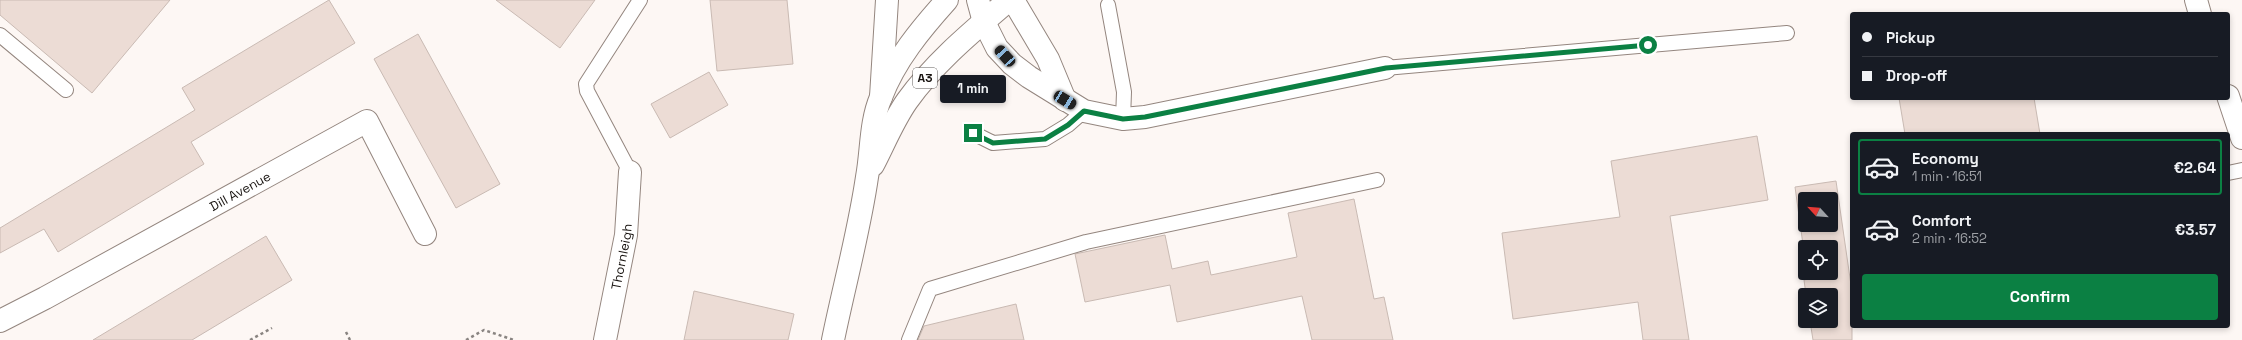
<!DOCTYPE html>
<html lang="en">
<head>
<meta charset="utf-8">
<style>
	:root { --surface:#171b24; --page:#20242c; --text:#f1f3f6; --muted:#9ea1a6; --line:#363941; --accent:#0b8043 }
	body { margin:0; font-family:"Space Grotesk",sans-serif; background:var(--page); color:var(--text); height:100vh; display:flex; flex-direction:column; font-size:15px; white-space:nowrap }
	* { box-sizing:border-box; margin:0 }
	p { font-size:13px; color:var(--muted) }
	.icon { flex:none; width:22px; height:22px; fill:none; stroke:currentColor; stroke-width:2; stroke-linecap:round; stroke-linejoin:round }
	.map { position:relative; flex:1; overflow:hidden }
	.details { position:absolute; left:1850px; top:132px; width:380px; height:196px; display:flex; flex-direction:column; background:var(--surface); border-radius:4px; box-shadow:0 2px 6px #0003 }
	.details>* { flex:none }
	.top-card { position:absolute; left:1850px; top:12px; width:380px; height:88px; border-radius:4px; box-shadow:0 2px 6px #0003; display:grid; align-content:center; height:88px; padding:0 12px; background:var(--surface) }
	.needle { width:26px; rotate:296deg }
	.fabs { position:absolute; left:1798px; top:192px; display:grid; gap:8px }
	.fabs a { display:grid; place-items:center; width:40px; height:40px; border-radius:4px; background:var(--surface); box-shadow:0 2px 6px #0003; font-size:20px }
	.end { position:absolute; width:18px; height:18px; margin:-9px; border:5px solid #0b8043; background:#fff; box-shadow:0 0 0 2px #fff }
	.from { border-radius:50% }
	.bubble { position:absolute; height:28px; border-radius:4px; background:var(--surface); box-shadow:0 2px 6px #0003; font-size:13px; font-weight:800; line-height:28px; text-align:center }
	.car { position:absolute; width:12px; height:24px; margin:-12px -6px; border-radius:5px; box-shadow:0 0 3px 1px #0007; background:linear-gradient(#222 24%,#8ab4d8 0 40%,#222 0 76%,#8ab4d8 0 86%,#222 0) }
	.top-card b { display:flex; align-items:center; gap:14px; height:38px; font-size:15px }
	.top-card b+b { border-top:1px solid var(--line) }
	.top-card i { width:10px; height:10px; background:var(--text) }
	ul { padding:7px 0 0; list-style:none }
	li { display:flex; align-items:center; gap:12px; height:56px; margin:0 8px 6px; padding:0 4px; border:2px solid transparent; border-radius:4px }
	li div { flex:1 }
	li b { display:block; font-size:15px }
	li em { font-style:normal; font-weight:800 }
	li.on { border-color:var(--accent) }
	li>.icon { width:36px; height:36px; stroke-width:1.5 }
	.primary-button { display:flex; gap:8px; margin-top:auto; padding:8px 12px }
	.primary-button a { flex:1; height:46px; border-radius:4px; background:var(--accent); color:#fff; font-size:16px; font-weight:800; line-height:46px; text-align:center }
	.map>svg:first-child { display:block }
</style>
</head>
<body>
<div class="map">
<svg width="2242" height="340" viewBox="0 0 2242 340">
	<rect width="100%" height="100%" fill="#fdf7f4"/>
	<g fill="#ecdcd5" stroke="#c9bab3" fill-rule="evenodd">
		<path d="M0,0H170L92,93L0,15Z"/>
		<path d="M329,0L355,43L191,142L204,164L58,252L44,229L0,253V228L195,110L182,88Z"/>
		<path d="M496,0H595L560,48Z"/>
		<path d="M710,0H787L793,64L717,71Z"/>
		<path d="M418,34L500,184L456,208L374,59Z"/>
		<path d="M709,72L728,105L670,138L651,104Z"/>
		<path d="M1899,98H2034L2040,134H1905Z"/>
		<path d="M1757,136L1768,200L1670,216L1689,340H1643L1638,302L1513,319L1502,233L1620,217L1611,161Z"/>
		<path d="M1836,181L1852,292V340H1813L1810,321H1831V295H1806L1804,280L1808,279L1807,273H1831V247H1805V259L1795,187ZM1805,199H1831V225H1805Z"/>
		<path d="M1354,199L1374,299L1384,297L1393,340H1312L1302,296L1177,322L1170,285L1085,302L1075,254L1165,235L1172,269L1208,261L1211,275L1297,257L1288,213Z"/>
		<path d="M266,236L292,280L192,340H93Z"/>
		<path d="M694,291L794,314L788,340H684Z"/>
		<path d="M1016,304L1024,340H918L924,326Z"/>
	</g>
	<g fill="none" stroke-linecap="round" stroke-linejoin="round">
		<defs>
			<g id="lane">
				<path d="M1108,5L1124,92L1123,119"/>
				<path d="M0,35L66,90"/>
				<path d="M1385,68L1787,33"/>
				<path d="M973,133L993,143L1045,139L1068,125L1084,111"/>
				<path d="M630,172L587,91L586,84L640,0"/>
				<path d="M2228,173L2242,170"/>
				<path d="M909,340L930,289L1086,242L1377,180"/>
			</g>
			<g id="street">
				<path d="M1013,0L1048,59L1065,100"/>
				<path d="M2196,0L2200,14"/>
				<path d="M984,22L997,48L1012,64L1029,77L1084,111L1123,119L1145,117L1385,68"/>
				<path d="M2228,96L2242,138"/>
				<path id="s1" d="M0,321L45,298L367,121L425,234"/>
				<path id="s2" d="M605,340L626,235L630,172"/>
			</g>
			<g id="primary">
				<path d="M978,0L984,22"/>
				<path d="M881,97L887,0"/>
			</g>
			<g id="highway">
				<path d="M873,165C884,144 893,121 907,101C935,62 973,31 1009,0"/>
				<path d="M833,340C844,286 859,232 867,177C872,150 870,123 881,97C895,60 921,29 947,0"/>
			</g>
		</defs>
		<use href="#lane" stroke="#94867f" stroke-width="16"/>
		<use href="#street" stroke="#94867f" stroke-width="24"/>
		<use href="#primary" stroke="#94867f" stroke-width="24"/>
		<use href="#highway" stroke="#94867f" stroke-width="24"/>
		<g stroke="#898481" stroke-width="2.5" stroke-dasharray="3 3" stroke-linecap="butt">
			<path d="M346,332L350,340"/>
			<path d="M250,340L272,328"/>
			<path d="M466,340L484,330L514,340"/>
		</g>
		<use href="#lane" stroke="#fff" stroke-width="14"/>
		<use href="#street" stroke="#fff" stroke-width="22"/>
		<use href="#primary" stroke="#fff" stroke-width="22"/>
		<use href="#highway" stroke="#fff" stroke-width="22"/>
	</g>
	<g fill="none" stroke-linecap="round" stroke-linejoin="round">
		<path stroke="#0b8043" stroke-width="5" d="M973,133L993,143L1045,139L1068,125L1084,111L1123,119L1145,117L1386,68L1648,45"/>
	</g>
	<g text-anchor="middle" stroke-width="3.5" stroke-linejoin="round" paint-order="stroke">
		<rect fill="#fff" stroke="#5e5a58" stroke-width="1" x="913" y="68" width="24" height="20" rx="3"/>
		<g font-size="12" font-weight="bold" fill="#191411">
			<text x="925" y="82">A3</text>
		</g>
		<g font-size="13" fill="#191411" stroke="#fff">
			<text dy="5" stroke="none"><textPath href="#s1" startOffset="273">Dill Avenue</textPath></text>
			<text dy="5" stroke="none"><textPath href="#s2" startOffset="85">Thornleigh</textPath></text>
		</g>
	</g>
</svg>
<div class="fabs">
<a><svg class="needle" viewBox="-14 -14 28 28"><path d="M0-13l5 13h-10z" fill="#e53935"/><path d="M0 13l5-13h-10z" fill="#9ea1a6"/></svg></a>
<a><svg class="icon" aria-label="locate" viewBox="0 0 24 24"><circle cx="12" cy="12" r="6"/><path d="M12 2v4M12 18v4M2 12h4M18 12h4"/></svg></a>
<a><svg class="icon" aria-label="layers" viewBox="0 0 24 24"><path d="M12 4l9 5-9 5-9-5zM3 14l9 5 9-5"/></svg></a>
</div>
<i class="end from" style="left:1648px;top:45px"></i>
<i class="end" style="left:973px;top:133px"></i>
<div class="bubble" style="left:940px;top:75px;width:66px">1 min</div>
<i class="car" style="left:1005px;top:56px;rotate:318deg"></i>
<i class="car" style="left:1065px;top:100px;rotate:121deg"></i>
<div class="top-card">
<b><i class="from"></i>Pickup</b>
<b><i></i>Drop-off</b>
</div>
<section class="details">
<ul>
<li class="on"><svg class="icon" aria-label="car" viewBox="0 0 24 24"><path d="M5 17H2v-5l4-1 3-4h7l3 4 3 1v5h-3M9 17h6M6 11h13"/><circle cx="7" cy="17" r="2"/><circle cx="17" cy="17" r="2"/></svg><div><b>Economy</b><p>1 min · 16:51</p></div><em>€2.64</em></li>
<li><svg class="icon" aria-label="car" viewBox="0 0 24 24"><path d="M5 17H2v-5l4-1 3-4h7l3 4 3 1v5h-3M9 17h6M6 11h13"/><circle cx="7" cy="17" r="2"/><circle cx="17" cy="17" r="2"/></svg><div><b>Comfort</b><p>2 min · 16:52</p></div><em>€3.57</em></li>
</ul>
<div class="primary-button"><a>Confirm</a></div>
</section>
</div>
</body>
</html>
